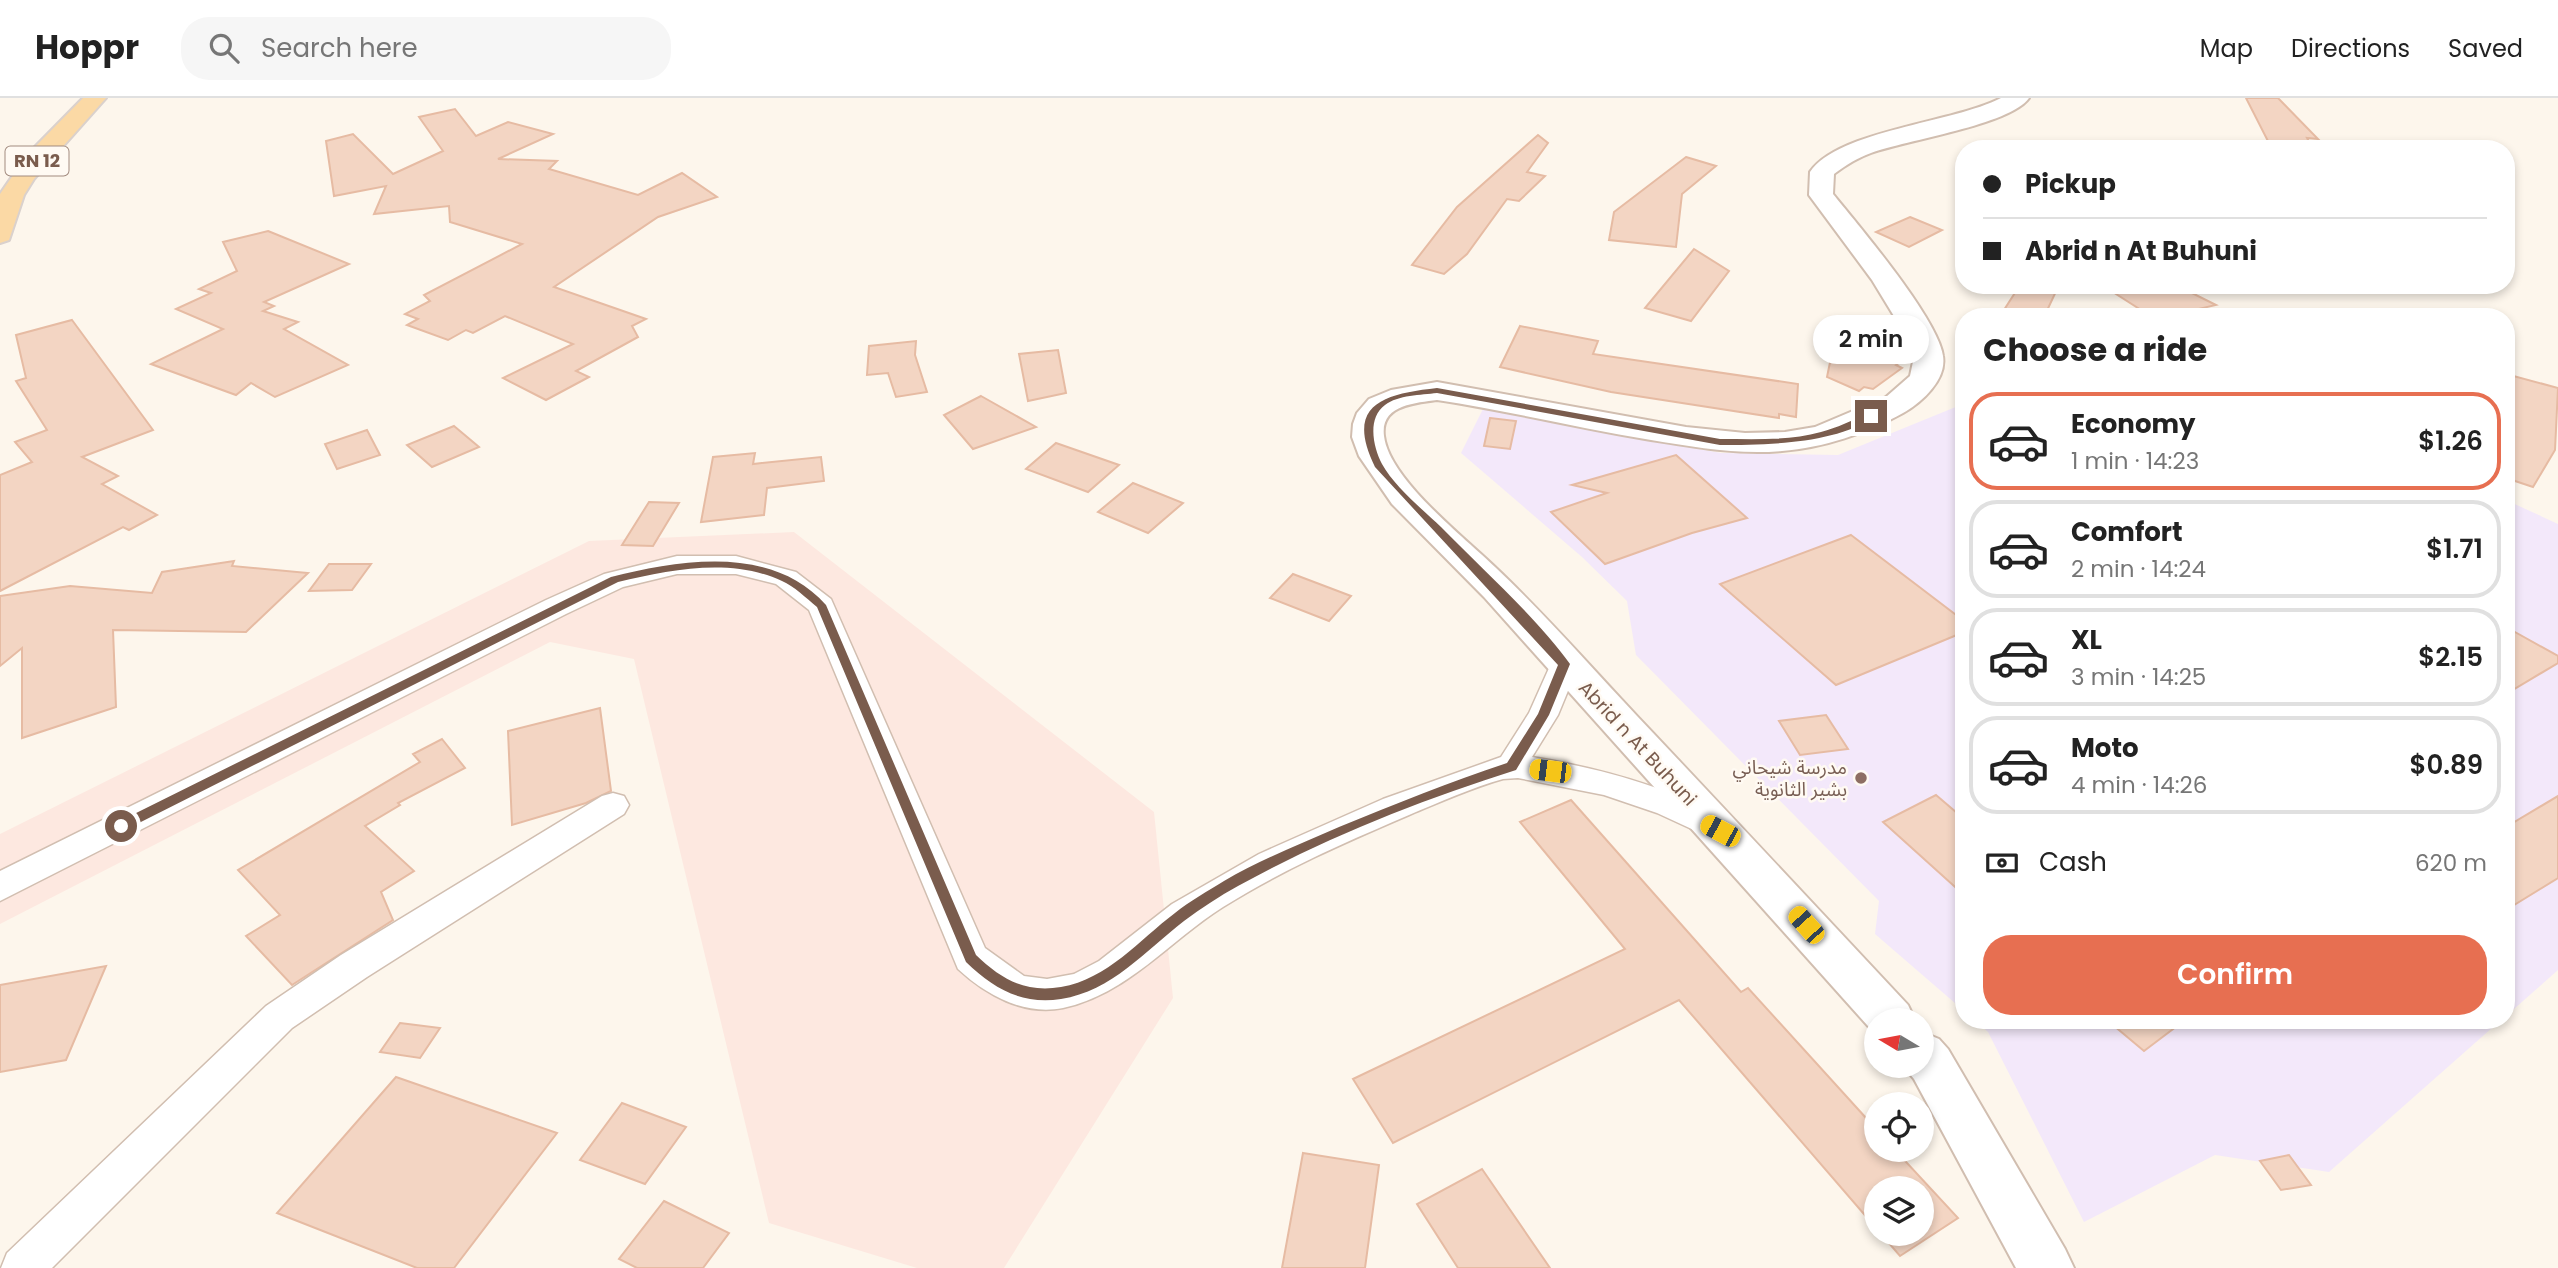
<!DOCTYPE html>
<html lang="en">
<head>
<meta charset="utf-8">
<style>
	:root { --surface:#fff; --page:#f6f6f6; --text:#222; --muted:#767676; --line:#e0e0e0; --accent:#e76f51 }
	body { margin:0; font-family:Poppins,"Noto Sans Arabic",sans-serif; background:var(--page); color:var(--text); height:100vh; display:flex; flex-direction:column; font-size:26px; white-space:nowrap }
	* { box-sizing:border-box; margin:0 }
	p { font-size:23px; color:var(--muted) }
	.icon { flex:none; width:38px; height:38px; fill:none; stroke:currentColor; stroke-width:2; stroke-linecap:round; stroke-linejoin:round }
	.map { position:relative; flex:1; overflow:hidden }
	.details { position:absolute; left:1955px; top:210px; width:560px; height:721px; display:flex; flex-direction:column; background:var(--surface); border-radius:28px; box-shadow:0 4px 10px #0003 }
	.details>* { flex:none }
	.banner { position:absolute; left:1955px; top:42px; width:560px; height:154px; border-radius:28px; box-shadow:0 4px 10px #0003; display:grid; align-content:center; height:154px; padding:0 28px; background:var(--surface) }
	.needle { width:46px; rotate:280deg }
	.tools { position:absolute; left:1864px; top:910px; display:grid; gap:14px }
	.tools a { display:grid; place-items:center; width:70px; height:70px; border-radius:50%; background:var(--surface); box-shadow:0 4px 10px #0003; font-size:35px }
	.end { position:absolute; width:32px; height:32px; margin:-16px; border:9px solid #7a5c4d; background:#fff; box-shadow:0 0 0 4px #fff }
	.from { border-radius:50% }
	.bubble { position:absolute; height:49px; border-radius:24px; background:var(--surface); box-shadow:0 4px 10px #0003; font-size:23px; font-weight:600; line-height:49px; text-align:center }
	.car { position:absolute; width:21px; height:42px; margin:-21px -10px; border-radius:9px; box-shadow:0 0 5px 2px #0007; background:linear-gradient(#f5c518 24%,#345 0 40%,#f5c518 0 76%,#345 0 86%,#f5c518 0) }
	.banner b { display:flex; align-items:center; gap:24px; height:66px; font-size:26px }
	.banner b+b { border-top:2px solid var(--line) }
	.banner i { width:18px; height:18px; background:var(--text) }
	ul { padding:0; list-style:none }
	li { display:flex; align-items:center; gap:21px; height:98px; margin:0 14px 10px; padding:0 14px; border:4px solid var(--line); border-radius:28px }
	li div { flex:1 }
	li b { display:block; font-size:26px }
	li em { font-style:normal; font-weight:600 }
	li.active { border-color:var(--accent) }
	li>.icon { width:63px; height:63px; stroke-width:1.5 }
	h2 { padding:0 28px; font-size:32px; line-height:84px }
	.pay { display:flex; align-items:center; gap:18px; height:77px; padding:0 28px; font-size:26px }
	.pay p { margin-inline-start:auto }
	.cta { display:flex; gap:14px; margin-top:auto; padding:14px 28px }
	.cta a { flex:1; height:80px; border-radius:28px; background:var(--accent); color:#fff; font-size:28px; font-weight:600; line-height:80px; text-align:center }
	header { display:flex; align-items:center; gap:42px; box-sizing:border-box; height:98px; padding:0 35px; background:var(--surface); border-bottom:2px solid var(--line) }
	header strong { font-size:33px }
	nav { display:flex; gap:38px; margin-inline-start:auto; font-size:24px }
	.search { width:490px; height:63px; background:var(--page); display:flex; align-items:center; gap:18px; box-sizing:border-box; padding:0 24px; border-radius:28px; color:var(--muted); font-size:26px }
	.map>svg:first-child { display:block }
</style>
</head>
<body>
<header>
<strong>Hoppr</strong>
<div class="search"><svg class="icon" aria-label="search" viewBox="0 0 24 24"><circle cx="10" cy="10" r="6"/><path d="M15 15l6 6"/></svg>Search here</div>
<nav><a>Map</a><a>Directions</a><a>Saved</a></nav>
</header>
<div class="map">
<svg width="2558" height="1170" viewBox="0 0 2558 1170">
	<rect width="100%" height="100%" fill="#fdf6ec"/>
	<path fill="#fde8e0" d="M794,434L1154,714L1173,900L1004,1170H917L769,1125L634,561L550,544L0,826V736L589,443Z"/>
	<g fill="#f3e8fa">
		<path d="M1963,306V912L1875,836L1879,803L1636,557L1627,503L1582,459L1461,355L1483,311L1721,355L1838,357Z"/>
		<path d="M2506,402L2558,426V872L2506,918Z"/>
		<path d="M1975,922H2501L2329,1074L2215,1057L2084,1124L1988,934Z"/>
	</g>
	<g fill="#f3d5c3" stroke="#e6bba3" stroke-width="2">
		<path d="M2246,0H2278L2318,41L2307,40L2313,51H2272Z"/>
		<path d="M455,11L476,38L508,24L553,36L498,61L557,63L549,71L638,97L682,75L717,99L658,119L554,189L646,221L632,228L638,239L576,273L589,279L546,302L503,280L573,246L505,218L473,235L466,232L448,242L407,227L418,221L405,216L430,203L424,197L522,146L450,124L449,108L374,116L386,88L334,98L326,43L353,36L393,76L443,53L419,19Z"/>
		<path d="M1538,37L1548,45L1527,74L1545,78L1519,103L1507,101L1467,156L1444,176L1412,167L1457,109Z"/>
		<path d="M1686,59L1716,68L1682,96L1676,149L1609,142L1614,114Z"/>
		<path d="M1910,119L1942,132L1909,149L1876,134Z"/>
		<path d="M268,133L349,166L264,204L274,208L263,213L298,224L284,231L348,267L275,299L251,285L236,297L151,266L223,231L176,211L211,195L199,191L237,173L223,144Z"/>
		<path d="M1694,151L1729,173L1691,223L1645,210Z"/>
		<path d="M2020,187H2059L2044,219H2030L2004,212Z"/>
		<path d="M2102,187H2176L2216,207L2164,219H2152Z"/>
		<path d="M1873,218H1891L1909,247L1911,256L1896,267L1902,270L1873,291L1864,289L1859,293L1827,279L1834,245Z"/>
		<path d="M72,222L153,332L82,359L118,378L102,386L157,417L129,432L123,429L0,493V377L32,364L15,344L47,332L16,283L26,280L16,237Z"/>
		<path d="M1520,228L1598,243L1593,256L1798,286L1796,319L1779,316V320L1611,294L1500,269Z"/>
		<path d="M916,243L915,257L927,294L896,299L888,275L867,277L869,248Z"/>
		<path d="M1058,252L1066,295L1028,303L1019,256Z"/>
		<path d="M2506,276L2558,290L2555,352L2533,389L2506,380Z"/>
		<path d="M981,298L1036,329L973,351L944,317Z"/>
		<path d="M1490,320L1516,323L1510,351L1484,348Z"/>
		<path d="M454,328L479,349L432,369L407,347Z"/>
		<path d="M367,332L380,357L337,371L325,346Z"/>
		<path d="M1056,345L1119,367L1088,394L1026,371Z"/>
		<path d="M755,355L753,366L821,359L824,383L767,390L764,417L701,424L713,359Z"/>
		<path d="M1676,357L1747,420L1692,435L1605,466L1551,414L1607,395L1572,387Z"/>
		<path d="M1133,385L1183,405L1148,435L1098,414Z"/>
		<path d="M649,404L679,405L653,448L622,447Z"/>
		<path d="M1851,437L1964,523V534L1836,587L1720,486Z"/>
		<path d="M234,463L232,468L308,475L246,534L113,532L116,609L22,640V550L0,568V498L70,488L152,495L162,474Z"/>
		<path d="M329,466H371L352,492L309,493Z"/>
		<path d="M1293,476L1351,498L1329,523L1270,500Z"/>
		<path d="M2506,529L2558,558V565L2506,596Z"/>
		<path d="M600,610L611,693L586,705L512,727L508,633Z"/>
		<path d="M1826,617L1848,651L1800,657L1779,623Z"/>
		<path d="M442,641L465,670L398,705L400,707L365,728L414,773L381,794L393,822L292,887L246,838L280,817L238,772L420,664L413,656Z"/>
		<path d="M1936,697L1964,721V797L1883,724Z"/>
		<path d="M2558,698V780L2506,812V729Z"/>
		<path d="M1571,702L1741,894L1748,890L1876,1031V1052H1895L1958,1120L1900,1158L1881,1136H1922V1090H1876V1130L1679,902L1393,1045L1353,981L1625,851L1520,724Z"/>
		<path d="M106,868L66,962L0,974V887Z"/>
		<path d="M2107,922H2185L2144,953Z"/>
		<path d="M400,925L440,930L420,960L380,954Z"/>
		<path d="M396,979L557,1035L454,1170H417L277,1115Z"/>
		<path d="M622,1005L686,1029L645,1086L580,1062Z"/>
		<path d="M1303,1055L1379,1067L1365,1170H1282Z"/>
		<path d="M2289,1057L2311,1087L2281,1092L2260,1063Z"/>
		<path d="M1482,1071L1550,1170H1458L1417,1106Z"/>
		<path d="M664,1103L729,1135L703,1170H637L619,1161Z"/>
	</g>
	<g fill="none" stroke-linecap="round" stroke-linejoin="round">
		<defs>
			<g id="minor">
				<path d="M677,458H736L796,474L831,501L985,850L1024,878L1047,881L1074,876L1099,863L1172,806L1259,756L1383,701L1501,659L1529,615L1554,559L1564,556L1574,559L1579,566L1558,617L1532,659C1599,670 1660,687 1721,717L1725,726L1721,735L1709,739L1657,715L1604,697L1518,680L1503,681C1471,690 1440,704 1409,717C1346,744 1282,772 1223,809C1170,842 1128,896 1063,910C1024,918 986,897 958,871L809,512L776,486L736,476H677L623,489L566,516L0,803V773L546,502L604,476Z"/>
				<path d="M613,695L624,698L629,707L624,716L367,879L292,930L52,1170H1L7,1155L266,908L341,857L602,698Z"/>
			</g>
			<g id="tertiary">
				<path d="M2001,0H2029C2010,27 1906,42 1871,55C1857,60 1846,67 1834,76L1833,96C1859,128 1938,221 1943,258C1947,282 1921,305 1903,315C1867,335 1823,350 1782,353C1738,357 1694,349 1651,342C1579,330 1509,313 1437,302C1415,305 1380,307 1384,338C1389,381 1464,439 1495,469C1545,516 1590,568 1637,618C1728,714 1818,811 1908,907L1915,922H1876V937L1484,499L1392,406L1359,358L1352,339L1353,326L1357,315L1369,301L1391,292L1437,284L1686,329L1745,335L1785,334L1815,329L1886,299L1910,278L1914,259L1911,246L1872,182L1809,97L1810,74C1839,32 1953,25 2001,0Z"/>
				<path d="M1922,934L1939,941L1948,951L2065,1151L2074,1170H2016L1914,981L1903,968H1922Z"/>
			</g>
			<path id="primary" d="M83,0H106L34,81L24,97L9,142L0,145V96L27,57Z"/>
		</defs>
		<use href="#minor" stroke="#d1beb0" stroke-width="3"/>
		<use href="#tertiary" stroke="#d1beb0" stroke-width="4"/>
		<use href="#primary" stroke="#dad1cd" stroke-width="4"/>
		<use href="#minor" fill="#fff" fill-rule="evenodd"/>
		<use href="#tertiary" fill="#fff" fill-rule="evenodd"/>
		<use href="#primary" fill="#fbd9a5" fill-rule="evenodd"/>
	</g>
	<path fill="#7a5c4d" d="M1437,290L1720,341C1753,341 1789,343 1821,334C1837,330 1852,322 1868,316L1875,318C1837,346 1767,347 1720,347L1437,295C1421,297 1398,297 1385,307C1367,320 1373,349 1382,366C1394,388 1423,412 1441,429C1482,471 1536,519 1570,566L1549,617L1516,672C1421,702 1325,740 1238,788C1220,798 1201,810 1184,823C1145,853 1112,893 1061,901C1021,907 993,890 966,864L817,509C806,500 794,488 782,483C730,459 670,472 618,484L125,732L121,733L114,728L116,725L611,479C680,462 772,446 826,507L976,857C1001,881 1025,895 1061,889C1108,881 1139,842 1175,815C1190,803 1208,793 1224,783C1260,762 1300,746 1339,729C1395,706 1450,684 1507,665L1538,616L1558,567L1375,369C1344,306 1384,296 1437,290Z"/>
	<circle fill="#8d6e63" stroke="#fffaf3" stroke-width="2.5" cx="1861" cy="680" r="7"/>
	<g text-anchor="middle" stroke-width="5" stroke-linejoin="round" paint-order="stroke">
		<rect fill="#fffaf3" stroke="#a28b7f" stroke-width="2" x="5.5" y="48.5" width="63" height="29" rx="5"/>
		<g font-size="18" font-weight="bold" fill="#7a5c4d">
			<text x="37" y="69">RN 12</text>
		</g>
		<g font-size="19" fill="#7a5c4d" stroke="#fffaf3">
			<text transform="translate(1638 645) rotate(47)" y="7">Abrid n At Buhuni</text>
		</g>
		<g font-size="19" fill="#785e54" stroke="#fffaf3" text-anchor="end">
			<text x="1847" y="676">مدرسة شيحاني<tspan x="1847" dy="22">بشير الثانوية</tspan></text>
		</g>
	</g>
</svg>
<div class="tools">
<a><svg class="needle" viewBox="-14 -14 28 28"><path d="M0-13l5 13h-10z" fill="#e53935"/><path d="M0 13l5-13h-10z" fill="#767676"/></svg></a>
<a><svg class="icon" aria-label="locate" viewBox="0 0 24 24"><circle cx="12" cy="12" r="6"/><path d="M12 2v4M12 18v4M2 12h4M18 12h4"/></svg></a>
<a><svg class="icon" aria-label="layers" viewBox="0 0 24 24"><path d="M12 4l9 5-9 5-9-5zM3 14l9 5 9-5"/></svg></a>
</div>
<i class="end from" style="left:121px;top:728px"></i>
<i class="end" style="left:1871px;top:318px"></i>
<div class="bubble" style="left:1813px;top:217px;width:116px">2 min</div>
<i class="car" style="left:1550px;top:673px;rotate:277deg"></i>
<i class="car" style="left:1720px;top:733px;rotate:298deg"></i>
<i class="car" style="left:1806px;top:827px;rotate:318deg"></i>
<div class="banner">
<b><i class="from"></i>Pickup</b>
<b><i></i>Abrid n At Buhuni</b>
</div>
<section class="details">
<h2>Choose a ride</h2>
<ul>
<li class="active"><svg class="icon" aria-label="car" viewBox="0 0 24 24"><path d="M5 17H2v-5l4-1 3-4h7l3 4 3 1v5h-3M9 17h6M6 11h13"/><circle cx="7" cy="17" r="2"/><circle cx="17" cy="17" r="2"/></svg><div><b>Economy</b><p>1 min · 14:23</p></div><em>$1.26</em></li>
<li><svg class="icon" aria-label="car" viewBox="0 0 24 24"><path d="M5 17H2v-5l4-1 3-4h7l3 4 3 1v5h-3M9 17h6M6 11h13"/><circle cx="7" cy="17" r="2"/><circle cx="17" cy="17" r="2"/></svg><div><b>Comfort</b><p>2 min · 14:24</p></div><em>$1.71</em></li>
<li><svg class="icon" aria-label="car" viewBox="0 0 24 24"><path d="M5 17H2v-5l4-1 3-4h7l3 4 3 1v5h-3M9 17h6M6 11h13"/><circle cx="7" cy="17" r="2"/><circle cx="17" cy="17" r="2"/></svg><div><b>XL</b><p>3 min · 14:25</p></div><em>$2.15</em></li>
<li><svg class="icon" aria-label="car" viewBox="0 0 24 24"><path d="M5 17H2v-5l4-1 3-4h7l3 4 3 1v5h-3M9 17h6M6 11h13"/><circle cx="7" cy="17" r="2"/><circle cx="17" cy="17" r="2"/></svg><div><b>Moto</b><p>4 min · 14:26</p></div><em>$0.89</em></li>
</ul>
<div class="pay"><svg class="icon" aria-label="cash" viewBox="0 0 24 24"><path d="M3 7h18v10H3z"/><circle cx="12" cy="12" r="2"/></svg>Cash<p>620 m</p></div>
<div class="cta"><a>Confirm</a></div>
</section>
</div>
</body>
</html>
